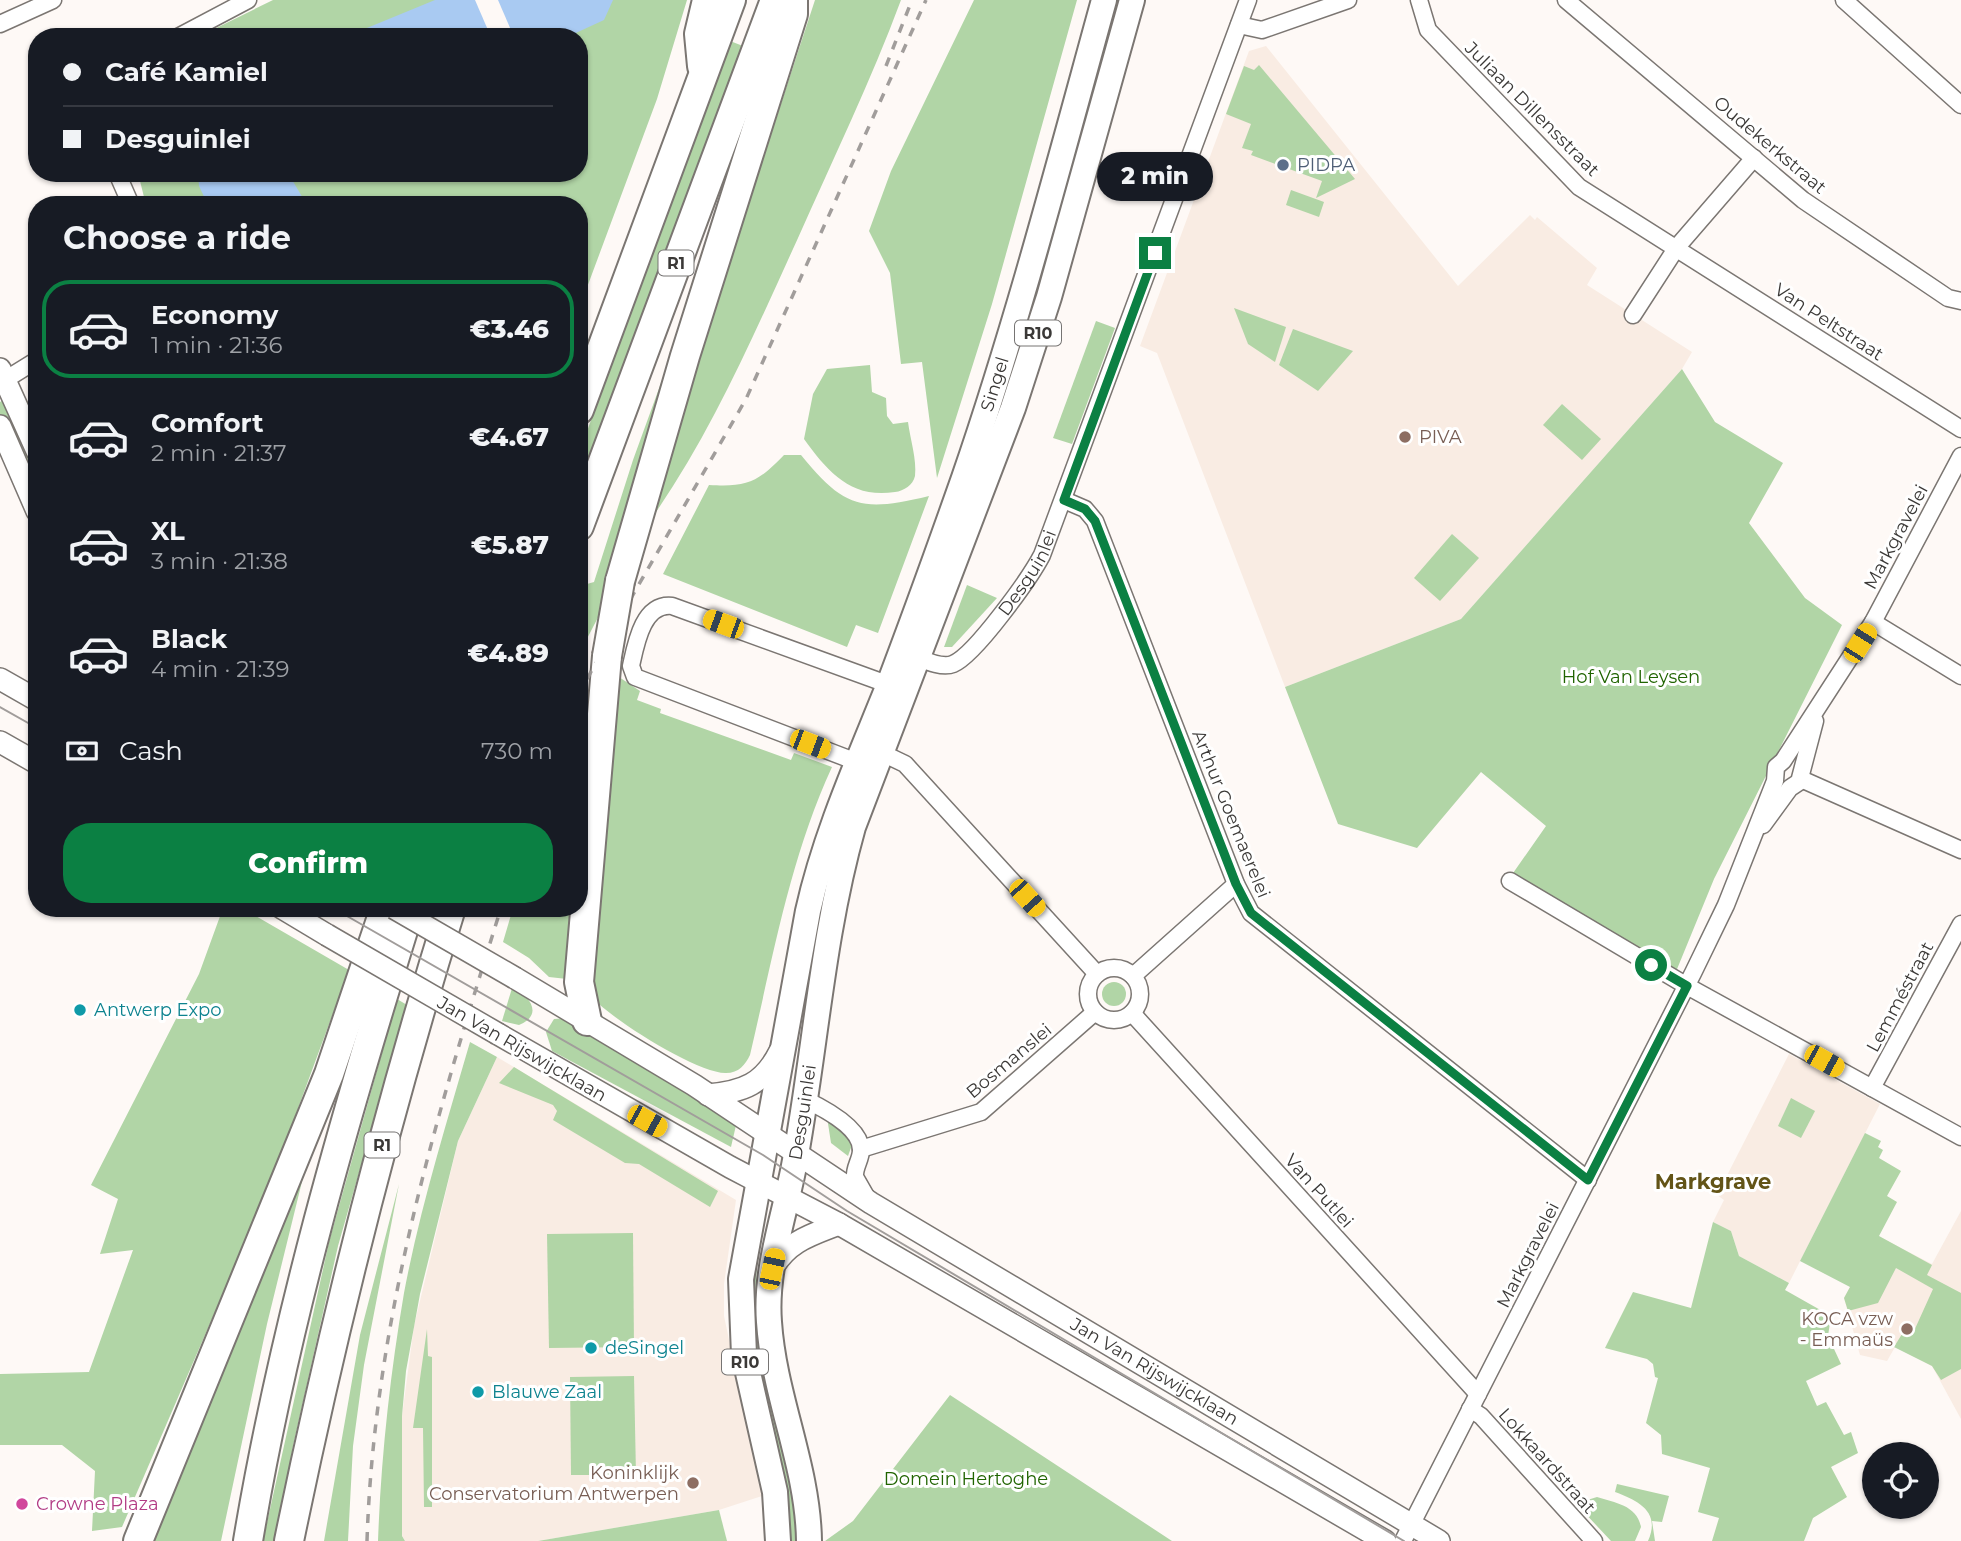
<!DOCTYPE html>
<html lang="en">
<head>
<meta charset="utf-8">
<style>
	:root { --surface:#171b24; --page:#20242c; --text:#f1f3f6; --muted:#9ea1a6; --line:#363941; --accent:#0b8043 }
	body { margin:0; font-family:Montserrat,sans-serif; background:var(--page); color:var(--text); height:100vh; display:flex; flex-direction:column; font-size:26px; white-space:nowrap }
	* { box-sizing:border-box; margin:0 }
	p { font-size:23px; color:var(--muted) }
	.icon { flex:none; width:38px; height:38px; fill:none; stroke:currentColor; stroke-width:2; stroke-linecap:round; stroke-linejoin:round }
	.map { position:relative; flex:1; overflow:hidden }
	.drawer { position:absolute; left:28px; top:196px; width:560px; height:721px; display:flex; flex-direction:column; background:var(--surface); border-radius:28px; box-shadow:0 2px 5px #0004 }
	.drawer>* { flex:none }
	.top-card { position:absolute; left:28px; top:28px; width:560px; height:154px; border-radius:28px; box-shadow:0 2px 5px #0004; display:grid; align-content:center; height:154px; padding:0 35px; background:var(--surface) }
	.controls { position:absolute; left:1862px; top:1442px; display:grid; gap:14px }
	.controls a { display:grid; place-items:center; width:77px; height:77px; border-radius:50%; background:var(--surface); box-shadow:0 2px 5px #0004; font-size:35px }
	.end { position:absolute; width:32px; height:32px; margin:-16px; border:9px solid #0b8043; background:#fff; box-shadow:0 0 0 4px #fff }
	.from { border-radius:50% }
	.bubble { position:absolute; height:49px; border-radius:24px; background:var(--surface); box-shadow:0 2px 5px #0004; font-size:23px; font-weight:800; line-height:49px; text-align:center }
	.car { position:absolute; width:21px; height:42px; margin:-21px -10px; border-radius:9px; box-shadow:0 0 5px 2px #0007; background:linear-gradient(#f5c518 24%,#345 0 40%,#f5c518 0 76%,#345 0 86%,#f5c518 0) }
	.top-card b { display:flex; align-items:center; gap:24px; height:66px; font-size:26px }
	.top-card b+b { border-top:2px solid var(--line) }
	.top-card i { width:18px; height:18px; background:var(--text) }
	ul { padding:0; list-style:none }
	li { display:flex; align-items:center; gap:21px; height:98px; margin:0 14px 10px; padding:0 21px; border:4px solid transparent; border-radius:28px }
	li div { flex:1 }
	li b { display:block; font-size:26px }
	li em { font-style:normal; font-weight:800 }
	li.on { border-color:var(--accent) }
	li>.icon { width:63px; height:63px; stroke-width:1.5 }
	h2 { padding:0 35px; font-size:32px; line-height:84px }
	.pay { display:flex; align-items:center; gap:18px; height:77px; padding:0 35px; font-size:26px }
	.pay p { margin-inline-start:auto }
	.primary-button { display:flex; gap:14px; margin-top:auto; padding:14px 35px }
	.primary-button a { flex:1; height:80px; border-radius:28px; background:var(--accent); color:#fff; font-size:28px; font-weight:800; line-height:80px; text-align:center }
	.map>svg:first-child { display:block }
</style>
</head>
<body>
<div class="map">
<svg width="1961" height="1541" viewBox="0 0 1961 1541">
	<rect width="100%" height="100%" fill="#fef9f6"/>
	<g fill="#f9ece3">
		<path d="M1266,46L1458,286L1530,215L1535,220L1537,217L1597,268L1587,285L1692,352L1682,369L1461,619L1285,687L1157,353L1140,346L1249,51Z"/>
		<path d="M1789,1054L1880,1104L1789,1283L1739,1256L1731,1231L1713,1222L1724,1200L1717,1195Z"/>
		<path d="M497,1057L736,1200L724,1284V1316L762,1496L719,1510L538,1541H405L402,1536V1416L414,1326L458,1141Z"/>
		<path d="M1961,1211V1419L1932,1366L1895,1347L1887,1361L1860,1355L1844,1298L1878,1236L1932,1264Z"/>
	</g>
	<g fill="#b1d5a6">
		<path d="M273,0H687L657,99L579,309V205H146L138,173H579V37H198Z"/>
		<path d="M815,0H901C871,81 833,159 798,238C755,332 713,430 654,515L728,265Z"/>
		<path d="M974,0H1077L992,304L937,478L922,362L901,364L890,273L869,231L891,171Z"/>
		<path d="M730,41L743,46L579,487V453Z"/>
		<path d="M1259,65L1355,179L1316,198L1322,181L1251,155L1253,151L1242,148L1251,124L1226,114L1244,66L1254,70Z"/>
		<path d="M1291,190L1324,202L1319,217L1286,205Z"/>
		<path d="M706,259L605,604L579,654V608L587,584L594,582L633,460Z"/>
		<path d="M1234,308L1286,327L1275,362L1248,344Z"/>
		<path d="M1096,321L1115,328L1072,444L1053,438Z"/>
		<path d="M1293,329L1353,351L1318,391L1279,365Z"/>
		<path d="M870,365L872,392L886,398L887,416L893,424L908,422C910,438 917,460 915,476C913,485 904,491 895,492C851,499 828,472 804,439L813,394L827,369Z"/>
		<path d="M1682,369L1715,422L1783,463L1749,523L1805,598L1842,625L1714,879L1675,974L1511,876L1546,826L1481,772L1417,848L1338,824L1285,687L1461,619Z"/>
		<path d="M5,399L37,470V497L0,414V402Z"/>
		<path d="M1562,404L1601,439L1582,460L1543,425Z"/>
		<path d="M784,455H801C845,509 862,512 929,496L878,633L856,625L847,647L663,574L709,485C747,487 757,483 784,455Z"/>
		<path d="M1452,534L1479,558L1440,601L1414,578Z"/>
		<path d="M967,585L997,598L952,647H944Z"/>
		<path d="M619,677L640,691L637,700L661,709L660,713L791,760L794,753L832,767C790,858 773,957 750,1055C745,1065 739,1073 726,1073C698,1074 603,1015 589,993Z"/>
		<path d="M591,690L579,902V720Z"/>
		<path d="M223,908H242L349,970L269,1187L122,1527L92,1531L95,1471L62,1445H0V1374L89,1372L133,1250L100,1254L118,1199L91,1185L199,974Z"/>
		<path d="M513,908H579L567,979L549,977L529,958L503,942Z"/>
		<circle cx="1114" cy="994" r="12"/>
		<path d="M513,985C528,996 545,1014 519,1025L502,1021Z"/>
		<path d="M397,999L407,1005L338,1246L293,1446L276,1541H263L329,1242Z"/>
		<path d="M568,1018L737,1121L731,1147L552,1051L546,1032L554,1019Z"/>
		<path d="M470,1042L497,1057L458,1141L420,1294L406,1371L402,1416V1536L405,1541H378C381,1458 390,1375 404,1293C420,1208 446,1125 470,1042Z"/>
		<path d="M514,1067L718,1191L710,1207L639,1164L625,1163L553,1120L557,1111L553,1105L499,1083Z"/>
		<path d="M1791,1098L1815,1111L1801,1138L1778,1126Z"/>
		<path d="M827,1117L853,1142L848,1156L831,1143Z"/>
		<path d="M1865,1133L1881,1141L1878,1147L1883,1150L1879,1158L1901,1171L1887,1196L1897,1202L1879,1236L1932,1265L1927,1275L1961,1293V1369L1941,1380L1932,1366L1894,1347L1902,1334L1914,1331L1933,1289L1896,1268L1878,1303L1848,1311L1844,1298L1850,1287L1800,1261Z"/>
		<path d="M310,1149L267,1324L221,1541H150Z"/>
		<path d="M399,1184L364,1365L353,1446L348,1541H324L360,1335Z"/>
		<path d="M1713,1222L1731,1231L1739,1256L1789,1283L1785,1290L1831,1316L1828,1336L1841,1364L1806,1381L1817,1406L1826,1402L1844,1435L1851,1432L1858,1453L1831,1467L1847,1497L1813,1518L1804,1541H1712L1719,1518L1698,1512L1710,1468L1662,1454L1661,1435L1646,1423L1658,1378L1655,1377L1653,1364L1647,1359L1605,1348L1633,1292L1691,1308Z"/>
		<path d="M633,1233L634,1347L549,1348L547,1234Z"/>
		<path d="M754,1252L759,1253C742,1354 789,1443 798,1541H787L750,1335Z"/>
		<path d="M427,1329L428,1356L432,1357V1507H424L423,1428H413Z"/>
		<path d="M634,1376L636,1475H571L570,1377Z"/>
		<path d="M950,1395L1172,1541H825L853,1521Z"/>
		<path d="M1617,1484L1669,1496L1662,1522L1652,1521L1655,1541H1648C1661,1512 1639,1501 1615,1492Z"/>
		<path d="M1597,1497C1615,1503 1637,1505 1641,1527L1635,1541H1611L1582,1510L1584,1501Z"/>
		<path d="M719,1510L727,1541H538Z"/>
	</g>
	<g fill="#a9caf2">
		<path d="M435,0H613L604,20L567,37H345Z"/>
		<path d="M198,173H288L307,205H208L199,186Z"/>
	</g>
	<path fill="#fef9f6" d="M475,0H498L514,37H491Z"/>
	<g fill="none" stroke-linecap="round" stroke-linejoin="round">
		<defs>
			<g id="street">
				<path d="M1419,0L1428,30L1579,187L1961,429"/>
				<path d="M1566,0L1803,200L1948,298L1961,301"/>
				<path d="M1844,0L1961,105"/>
				<path d="M0,24L53,0"/>
				<path d="M1239,25L1262,30L1348,0"/>
				<path d="M178,37L248,0"/>
				<path d="M117,173L131,205"/>
				<path d="M1633,315L1677,247L1754,158"/>
				<path d="M0,383L37,360"/>
				<path d="M1064,500L1085,509L1095,521L1236,884L1251,913L1588,1180"/>
				<path d="M1873,622L1961,676"/>
				<path id="s1" d="M911,655C922,659 941,669 953,664C975,655 1030,578 1042,555L1248,0"/>
				<path d="M882,753L905,764L1097,974"/>
				<path d="M857,762L635,677L631,666C636,643 643,603 672,606L898,688"/>
				<path d="M1801,779L1961,850"/>
				<path d="M1763,825L1790,788L1799,782L1815,721"/>
				<path d="M1510,881L1687,986L1961,1137"/>
				<circle cx="1114" cy="994" r="26"/>
				<path d="M1133,976L1236,884"/>
				<path d="M1132,1013L1478,1394"/>
				<path d="M1872,1088L1961,924"/>
				<path d="M804,1099C821,1107 861,1127 861,1150C861,1160 854,1167 855,1177L867,1198"/>
				<path d="M861,1149L981,1112L1095,1012"/>
				<path d="M1470,1409L1481,1416L1594,1541"/>
				<path d="M1403,1541L1693,973L1726,905L1775,781L1776,767L1783,761L1873,622L1961,456"/>
			</g>
			<g id="secondary">
				<path d="M0,369L37,451"/>
				<path d="M0,426L37,511"/>
				<path d="M0,679L37,700"/>
				<path d="M0,742L37,763"/>
				<path d="M282,908L327,935"/>
				<path id="s2" d="M515,978L694,1085L871,1203L1439,1541"/>
				<path d="M498,1034L730,1167L839,1224L1385,1541"/>
				<path d="M708,1095C743,1092 764,1084 780,1051"/>
				<path d="M772,1269C788,1241 811,1235 839,1224"/>
			</g>
			<g id="primary">
				<path id="s3" d="M778,1541L775,1492L744,1355L741,1279L808,911C825,835 857,764 886,692C913,621 939,549 964,478C1018,321 1060,160 1104,0"/>
				<path id="s4" d="M809,1541C808,1466 774,1397 769,1322C765,1272 783,1220 793,1171C815,1057 821,940 853,827L1013,408L1049,297L1132,0"/>
			</g>
			<g id="highway">
				<path d="M702,66L699,34L707,0"/>
				<path d="M579,410L731,0"/>
				<path d="M579,526L775,0"/>
				<path d="M620,581L685,356L793,14V0"/>
				<path d="M587,1021L579,982L607,656"/>
				<path d="M138,1541L329,1074L385,908"/>
				<path d="M248,1541C284,1326 345,1116 410,908"/>
				<path d="M289,1541C333,1327 386,1117 451,908"/>
			</g>
		</defs>
		<use href="#street" stroke="#7b7672" stroke-width="19"/>
		<use href="#secondary" stroke="#7b7672" stroke-width="24"/>
		<use href="#primary" stroke="#7b7672" stroke-width="28"/>
		<use href="#highway" stroke="#7b7672" stroke-width="32"/>
		<use href="#street" stroke="#fff" stroke-width="16"/>
		<use href="#secondary" stroke="#fff" stroke-width="21"/>
		<use href="#primary" stroke="#fff" stroke-width="24"/>
		<use href="#highway" stroke="#fff" stroke-width="28"/>
		<g stroke="#a19d9b" stroke-width="2">
			<path d="M0,707L37,728"/>
			<path d="M333,908L763,1155L847,1211L1404,1541"/>
		</g>
		<g stroke="#a19d9b" stroke-width="3.5" stroke-dasharray="9 9" stroke-linecap="butt">
			<path d="M886,66L912,0"/>
			<path d="M579,695L612,631L746,399L926,0"/>
			<path d="M367,1541C374,1322 436,1116 501,908"/>
		</g>
		<defs>
			<g id="secondary-bridge">
				<path d="M394,908L515,978"/>
				<path d="M327,935L498,1034"/>
			</g>
			<path id="highway-bridge" d="M607,656L620,581"/>
		</defs>
		<use href="#secondary-bridge" stroke="#7b7672" stroke-width="24" stroke-linecap="butt"/>
		<use href="#highway-bridge" stroke="#7b7672" stroke-width="32" stroke-linecap="butt"/>
		<use href="#secondary-bridge" stroke="#fff" stroke-width="21"/>
		<use href="#highway-bridge" stroke="#fff" stroke-width="28"/>
	</g>
	<g fill="none" stroke-linecap="round" stroke-linejoin="round">
		<path stroke="#0b8043" stroke-width="9" d="M1155,253L1064,500L1085,509L1095,521L1236,884L1251,913L1588,1180L1687,986L1651,965"/>
	</g>
	<circle fill="#5c6f8a" stroke="#fff" stroke-width="2.5" cx="1283" cy="165" r="7"/>
	<g fill="#8d6e63" stroke="#fff" stroke-width="2.5">
		<circle cx="1405" cy="437" r="7"/>
		<circle cx="1907" cy="1329" r="7"/>
		<circle cx="693" cy="1483" r="7"/>
	</g>
	<g fill="#0f9aa8" stroke="#fff" stroke-width="2.5">
		<circle cx="80" cy="1010" r="7"/>
		<circle cx="591" cy="1348" r="7"/>
		<circle cx="478" cy="1392" r="7"/>
	</g>
	<circle fill="#d1479c" stroke="#fff" stroke-width="2.5" cx="22" cy="1504" r="7"/>
	<g text-anchor="middle" stroke-width="6" stroke-linejoin="round" paint-order="stroke">
		<g fill="#fff" stroke="#767473" stroke-width="2">
			<rect x="658.5" y="250.5" width="35" height="25" rx="5"/>
			<rect x="1015" y="320.5" width="46" height="25" rx="5"/>
			<rect x="364.5" y="1132.5" width="35" height="25" rx="5"/>
			<rect x="722" y="1349.5" width="46" height="25" rx="5"/>
		</g>
		<g font-size="16" font-weight="bold" fill="#3b3937">
			<text x="676" y="269">R1</text>
			<text x="1038" y="339">R10</text>
			<text x="382" y="1151">R1</text>
			<text x="745" y="1368">R10</text>
		</g>
		<g font-size="18" fill="#3b3937" stroke="#fff">
			<text transform="translate(1532 109) rotate(45)" y="6">Juliaan Dillensstraat</text>
			<text transform="translate(1770 145) rotate(40)" y="6">Oudekerkstraat</text>
			<text transform="translate(1829 322) rotate(33)" y="6">Van Peltstraat</text>
			<text dy="6" stroke="none"><textPath href="#s3" startOffset="1199">Singel</textPath></text>
			<text transform="translate(1896 537) rotate(-62)" y="6">Markgravelei</text>
			<text dy="6" stroke="none"><textPath href="#s1" startOffset="163">Desguinlei</textPath></text>
			<text transform="translate(1231 814) rotate(68)" y="6">Arthur Goemaerelei</text>
			<text transform="translate(1900 997) rotate(-62)" y="6">Lemméstraat</text>
			<text transform="translate(522 1049) rotate(30)" y="6">Jan Van Rijswijcklaan</text>
			<text transform="translate(1009 1061) rotate(-40)" y="6">Bosmanslei</text>
			<text dy="6" stroke="none"><textPath href="#s4" startOffset="436">Desguinlei</textPath></text>
			<text transform="translate(1319 1191) rotate(48)" y="6">Van Putlei</text>
			<text transform="translate(1528 1255) rotate(-63)" y="6">Markgravelei</text>
			<text dy="6" stroke="none"><textPath href="#s2" startOffset="751">Jan Van Rijswijcklaan</textPath></text>
			<text transform="translate(1547 1461) rotate(48)" y="6">Lokkaardstraat</text>
		</g>
		<g font-size="18" fill="#4e5e75" stroke="#fff" text-anchor="start">
			<text x="1297" y="171">PIDPA</text>
		</g>
		<g font-size="18" fill="#785e54" stroke="#fff" text-anchor="end">
			<text x="1419" y="443" text-anchor="start">PIVA</text>
			<text x="1893" y="1325">KOCA vzw<tspan x="1893" dy="21">- Emmaüs</tspan></text>
			<text x="679" y="1479">Koninklijk<tspan x="679" dy="21">Conservatorium Antwerpen</tspan></text>
		</g>
		<g font-size="18" fill="#206400" stroke="#fff">
			<text x="1631" y="683">Hof Van Leysen</text>
			<text x="966" y="1485">Domein Hertoghe</text>
		</g>
		<g font-size="18" fill="#0d838f" stroke="#fff" text-anchor="start">
			<text x="94" y="1016">Antwerp Expo</text>
			<text x="605" y="1354">deSingel</text>
			<text x="492" y="1398">Blauwe Zaal</text>
		</g>
		<g font-size="18" fill="#b23c85" stroke="#fff" text-anchor="start">
			<text x="36" y="1510">Crowne Plaza</text>
		</g>
		<g font-size="21" font-weight="bold" fill="#635417" stroke="#fff">
			<text x="1713" y="1189">Markgrave</text>
		</g>
	</g>
</svg>
<div class="controls">
<a><svg class="icon" aria-label="locate" viewBox="0 0 24 24"><circle cx="12" cy="12" r="6"/><path d="M12 2v4M12 18v4M2 12h4M18 12h4"/></svg></a>
</div>
<i class="end from" style="left:1651px;top:965px"></i>
<i class="end" style="left:1155px;top:253px"></i>
<div class="bubble" style="left:1097px;top:152px;width:116px">2 min</div>
<i class="car" style="left:723px;top:624px;rotate:290deg"></i>
<i class="car" style="left:1860px;top:643px;rotate:32deg"></i>
<i class="car" style="left:810px;top:744px;rotate:111deg"></i>
<i class="car" style="left:1027px;top:898px;rotate:138deg"></i>
<i class="car" style="left:1824px;top:1061px;rotate:119deg"></i>
<i class="car" style="left:647px;top:1121px;rotate:119deg"></i>
<i class="car" style="left:772px;top:1269px;rotate:12deg"></i>
<div class="top-card">
<b><i class="from"></i>Café Kamiel</b>
<b><i></i>Desguinlei</b>
</div>
<section class="drawer">
<h2>Choose a ride</h2>
<ul>
<li class="on"><svg class="icon" aria-label="car" viewBox="0 0 24 24"><path d="M5 17H2v-5l4-1 3-4h7l3 4 3 1v5h-3M9 17h6M6 11h13"/><circle cx="7" cy="17" r="2"/><circle cx="17" cy="17" r="2"/></svg><div><b>Economy</b><p>1 min · 21:36</p></div><em>€3.46</em></li>
<li><svg class="icon" aria-label="car" viewBox="0 0 24 24"><path d="M5 17H2v-5l4-1 3-4h7l3 4 3 1v5h-3M9 17h6M6 11h13"/><circle cx="7" cy="17" r="2"/><circle cx="17" cy="17" r="2"/></svg><div><b>Comfort</b><p>2 min · 21:37</p></div><em>€4.67</em></li>
<li><svg class="icon" aria-label="car" viewBox="0 0 24 24"><path d="M5 17H2v-5l4-1 3-4h7l3 4 3 1v5h-3M9 17h6M6 11h13"/><circle cx="7" cy="17" r="2"/><circle cx="17" cy="17" r="2"/></svg><div><b>XL</b><p>3 min · 21:38</p></div><em>€5.87</em></li>
<li><svg class="icon" aria-label="car" viewBox="0 0 24 24"><path d="M5 17H2v-5l4-1 3-4h7l3 4 3 1v5h-3M9 17h6M6 11h13"/><circle cx="7" cy="17" r="2"/><circle cx="17" cy="17" r="2"/></svg><div><b>Black</b><p>4 min · 21:39</p></div><em>€4.89</em></li>
</ul>
<div class="pay"><svg class="icon" aria-label="cash" viewBox="0 0 24 24"><path d="M3 7h18v10H3z"/><circle cx="12" cy="12" r="2"/></svg>Cash<p>730 m</p></div>
<div class="primary-button"><a>Confirm</a></div>
</section>
</div>
</body>
</html>
